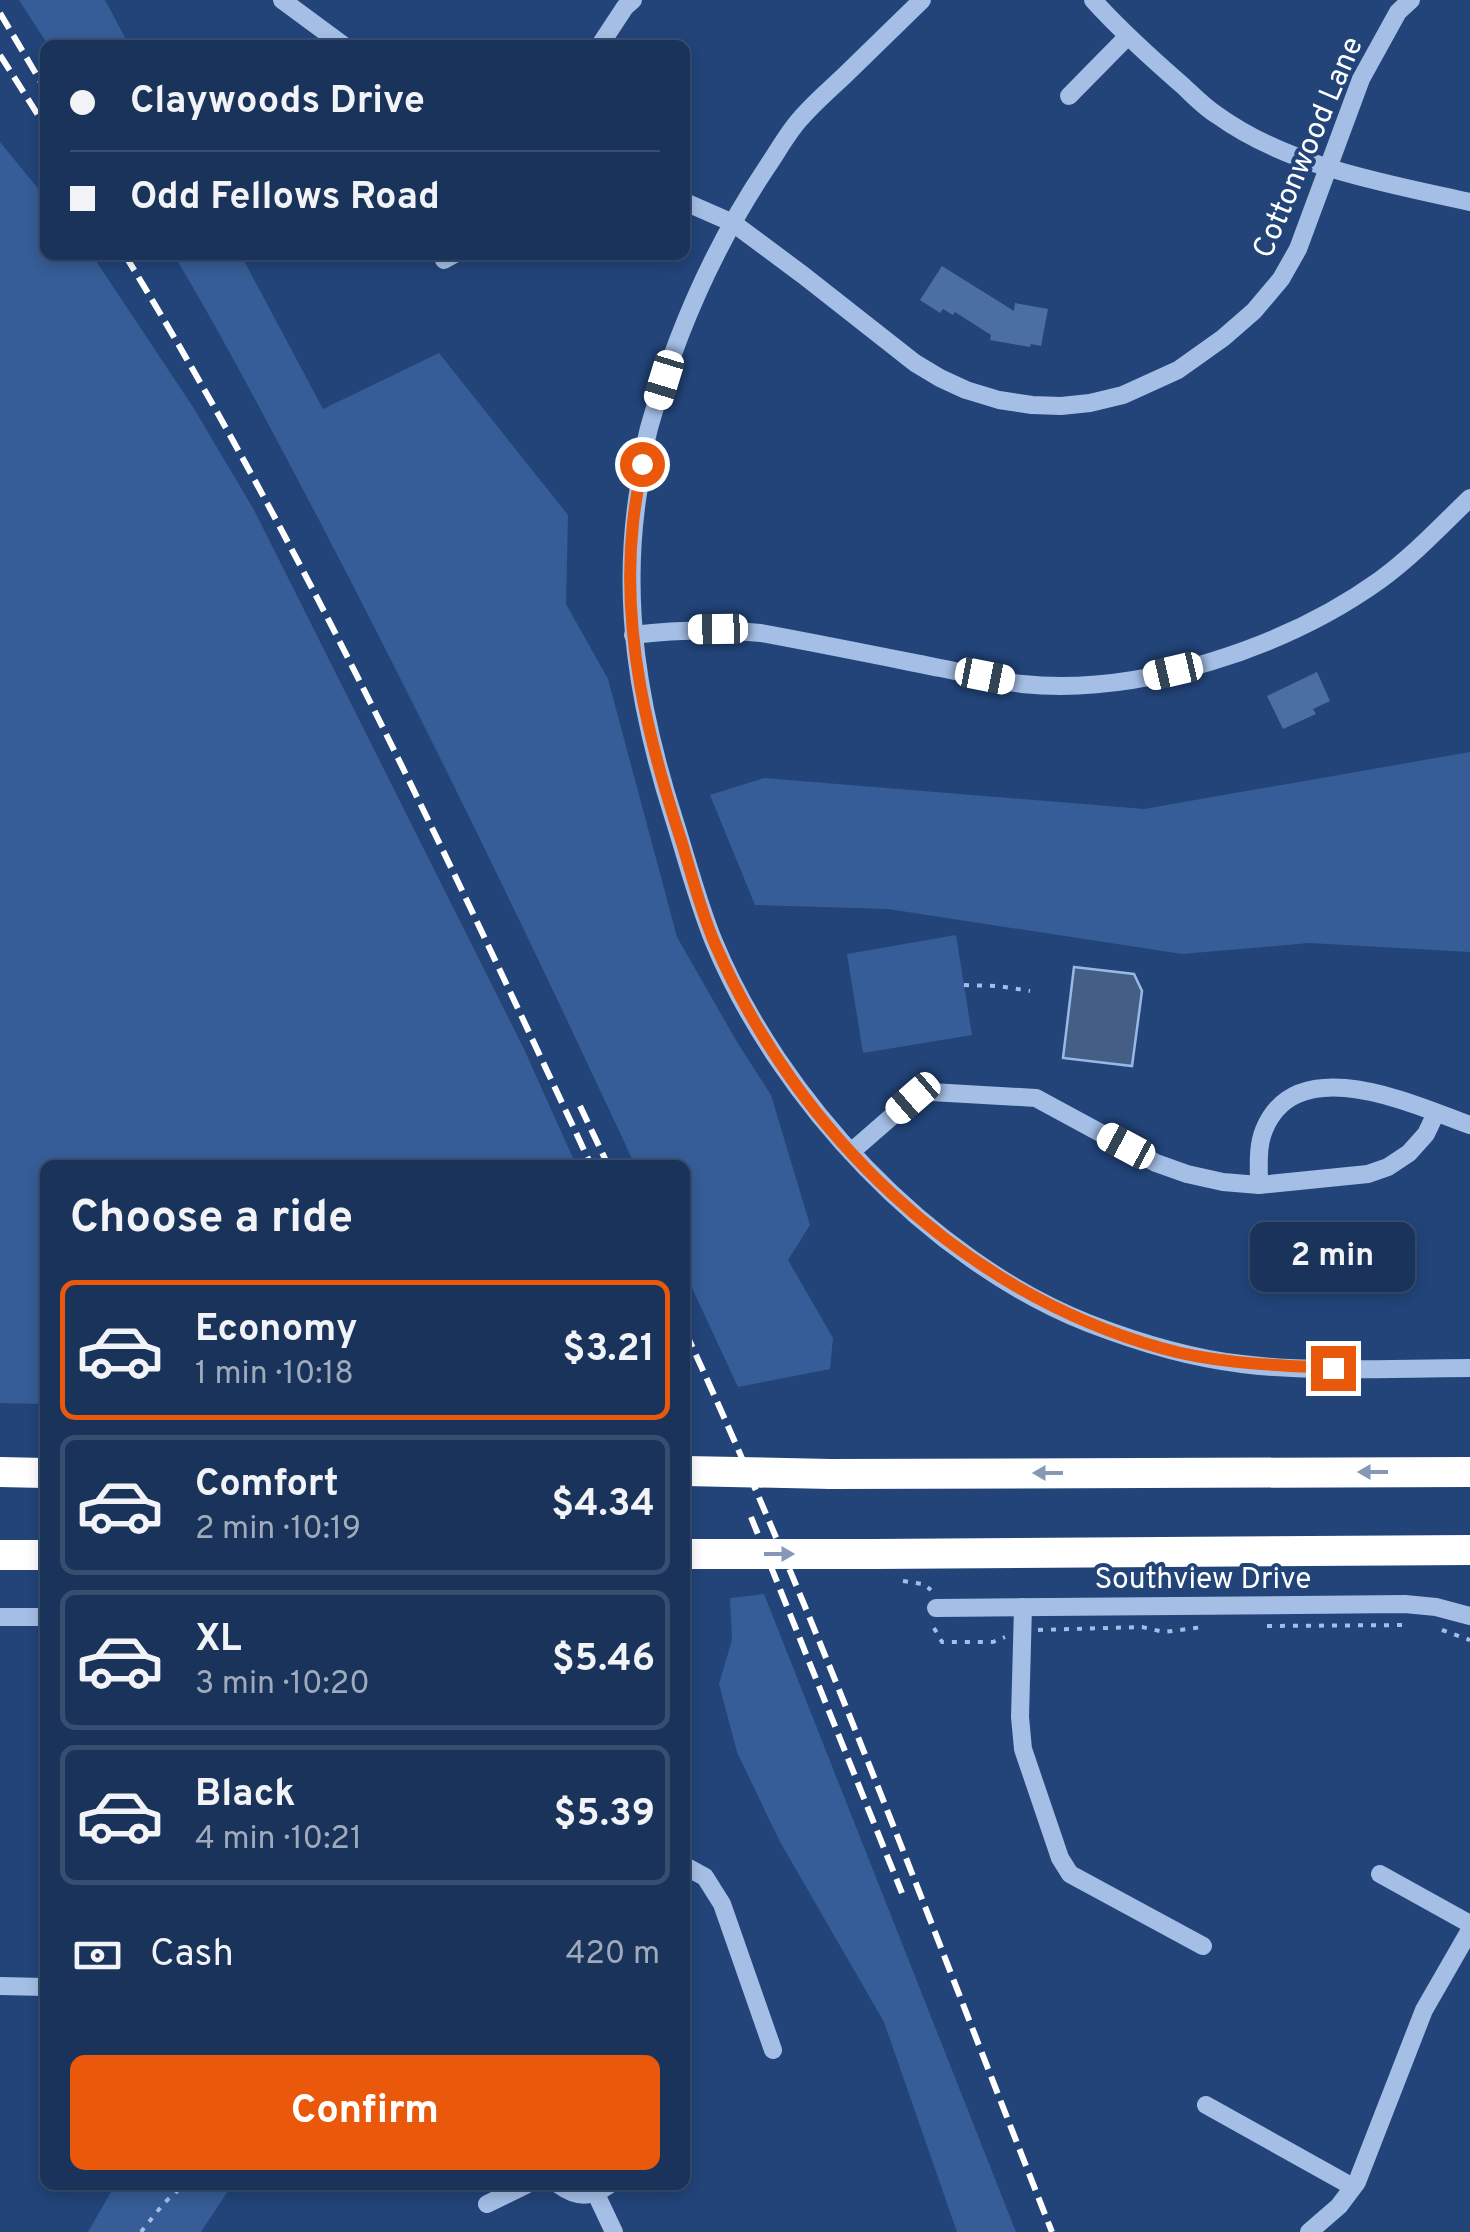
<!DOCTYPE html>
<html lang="en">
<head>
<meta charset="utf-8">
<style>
	:root { --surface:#1a335b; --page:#273f64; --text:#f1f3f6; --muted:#9faabb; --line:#384e71; --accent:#ea580c }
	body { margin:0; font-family:Overpass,sans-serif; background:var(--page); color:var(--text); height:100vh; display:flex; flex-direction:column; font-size:38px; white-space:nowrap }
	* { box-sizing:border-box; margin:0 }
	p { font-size:32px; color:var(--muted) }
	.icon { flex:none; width:55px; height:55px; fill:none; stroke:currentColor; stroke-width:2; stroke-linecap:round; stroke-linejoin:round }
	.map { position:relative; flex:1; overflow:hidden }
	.drawer { position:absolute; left:40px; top:1160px; width:650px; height:1030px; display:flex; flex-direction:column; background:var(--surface); border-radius:15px; box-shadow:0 5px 15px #0003,0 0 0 2px var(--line) }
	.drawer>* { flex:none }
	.top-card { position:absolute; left:40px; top:40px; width:650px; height:220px; border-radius:15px; box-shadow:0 5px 15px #0003,0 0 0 2px var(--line); display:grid; align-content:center; height:220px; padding:0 30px; background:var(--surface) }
	.end { position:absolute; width:45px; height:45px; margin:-22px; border:12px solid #ea580c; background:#fff; box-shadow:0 0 0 5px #fff }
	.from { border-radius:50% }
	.bubble { position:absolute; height:70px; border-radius:15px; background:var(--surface); box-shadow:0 5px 15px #0003,0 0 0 2px var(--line); font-size:32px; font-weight:700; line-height:70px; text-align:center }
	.car { position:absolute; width:30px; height:60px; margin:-30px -15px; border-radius:12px; box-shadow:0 0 8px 2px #0007; background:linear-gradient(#fff 24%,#345 0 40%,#fff 0 76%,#345 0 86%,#fff 0) }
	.top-card b { display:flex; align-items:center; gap:35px; height:95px; font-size:38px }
	.top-card b+b { border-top:2px solid var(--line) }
	.top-card i { width:25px; height:25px; background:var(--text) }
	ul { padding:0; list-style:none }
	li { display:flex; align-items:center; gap:30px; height:140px; margin:0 20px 15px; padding:0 10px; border:5px solid var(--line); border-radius:15px }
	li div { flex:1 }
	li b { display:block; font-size:38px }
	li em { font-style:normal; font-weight:700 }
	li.on { border-color:var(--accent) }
	li>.icon { width:90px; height:90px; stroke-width:1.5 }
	h2 { padding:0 30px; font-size:45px; line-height:120px }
	.pay { display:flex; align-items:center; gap:25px; height:110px; padding:0 30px; font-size:38px }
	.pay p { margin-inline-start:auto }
	.cta { display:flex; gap:20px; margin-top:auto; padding:20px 30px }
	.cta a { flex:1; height:115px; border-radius:15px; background:var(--accent); color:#fff; font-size:40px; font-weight:700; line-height:115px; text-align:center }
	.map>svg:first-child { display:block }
</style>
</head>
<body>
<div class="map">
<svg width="1470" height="2232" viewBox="0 0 1470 2232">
	<rect width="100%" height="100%" fill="#224479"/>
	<g fill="#365d97">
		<path d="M19,0H105L129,45H48Z"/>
		<path d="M0,142L45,197V255H92L193,407L254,510L524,1049L576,1165H45V1404L0,1403Z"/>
		<path d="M174,255H241L323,409L439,353L568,515L566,604L608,679L677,937L737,1042L771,1095L810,1225L788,1260L833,1338L830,1369L738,1387L685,1273V1165H635C534,948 430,732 319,520C272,431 226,342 174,255Z"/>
		<path d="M1470,752V952L1309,943L1182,954L888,909L755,905L710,795L764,778L1144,809Z"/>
		<path d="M956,935L972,1035L863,1053L847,954Z"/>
		<path d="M764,1594L1016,2232H957L884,2022L779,1840L737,1752L719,1684L732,1640L730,1598Z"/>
		<path d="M115,2185H232L201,2232H88Z"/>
	</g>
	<path fill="#455e86" stroke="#98b8e6" stroke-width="2.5" d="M1074,967L1134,974L1142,991L1132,1066L1063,1058Z"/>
	<g fill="#4b6ea3">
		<path d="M942,266L1014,311L1015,303L1048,309L1041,346L1031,344L1030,347L990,340L991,335L955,312L953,315L943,309L940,313L920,300Z"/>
		<path d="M1317,672L1330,701L1313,709L1316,714L1283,729L1267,696Z"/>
	</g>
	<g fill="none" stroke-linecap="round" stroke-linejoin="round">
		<g stroke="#a4bee5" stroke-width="4" stroke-dasharray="5 8" stroke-linecap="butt">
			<path d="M964,985L998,986L1030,991"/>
			<path d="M903,1581L923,1584L931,1590"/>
			<path d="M1267,1626L1408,1625"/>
			<path d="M934,1628L942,1642H993L1005,1637"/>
			<path d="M1038,1630L1142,1627L1164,1632L1203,1627"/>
			<path d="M1442,1630L1470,1640"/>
			<path d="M141,2232L164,2203L184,2185"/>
		</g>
		<g stroke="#a4bee5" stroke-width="18">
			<path d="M282,0L343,45"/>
			<path d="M922,0C896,25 870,51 844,76C829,90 814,103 801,118C788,132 778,151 767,167C714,246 675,336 649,428C644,447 642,468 639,487C620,602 639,710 674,819C687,860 698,903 714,942C779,1099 929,1260 1088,1323C1137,1342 1189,1358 1242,1364C1314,1373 1396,1368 1470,1368"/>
			<path d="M1093,0C1121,31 1151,58 1182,85C1193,95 1204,107 1217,115C1289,167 1385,183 1470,202"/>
			<path d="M600,45L625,7L633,0"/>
			<path d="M1069,96L1127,37"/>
			<path d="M685,202L733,223L803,275L915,363L940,378L966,390L999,400L1032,405L1061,406L1090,403L1123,395L1178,370L1223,338L1254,311L1281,279L1298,249L1361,79L1398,12L1411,0"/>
			<path d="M444,260L453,255"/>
			<path d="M633,635C676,630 717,629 761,633C821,644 880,656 940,668C967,673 995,681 1022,684C1140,696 1285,648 1380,580C1413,556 1441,526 1470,498"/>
			<path d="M851,1152L913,1098L931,1092L1036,1098L1156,1163L1187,1174L1223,1182L1259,1185L1368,1174L1388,1167L1409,1153L1426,1134L1436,1113"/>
			<path d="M1259,1185C1259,1167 1257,1147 1264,1130C1297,1049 1414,1105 1470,1125"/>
			<path d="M1023,1607L1020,1717L1023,1749L1060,1858L1070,1874L1203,1946"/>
			<path d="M936,1608L1405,1604L1436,1607L1470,1616"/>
			<path d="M0,1617H45"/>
			<path d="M685,1866L705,1877L722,1904L773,2050"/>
			<path d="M1380,1874L1470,1924"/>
			<path d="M0,1986L45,1987"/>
			<path d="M1206,2105L1353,2187"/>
			<path d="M559,2185C577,2198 591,2198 609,2185"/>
			<path d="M596,2194L614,2232"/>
			<path d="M487,2204L526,2185"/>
			<path d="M1309,2232L1339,2206L1357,2182L1424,2010L1470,1930"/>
		</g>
		<g stroke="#fff" stroke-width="30">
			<path d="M0,1472L45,1473"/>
			<path d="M831,1474L1470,1472"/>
			<path d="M873,1554L1470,1550"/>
			<path d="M0,1555H45"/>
		</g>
		<g stroke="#fff" stroke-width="6" stroke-dasharray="18 8" stroke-linecap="butt">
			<path d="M0,13L45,89"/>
			<path d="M0,55L45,126"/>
			<path d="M125,255C303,546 447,856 591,1165"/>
			<path d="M580,1106L608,1165"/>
			<path d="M685,1331C821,1626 933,1931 1052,2232"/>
			<path d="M751,1517L902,1893"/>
		</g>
		<g stroke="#fff" stroke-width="30">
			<path d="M685,1471L831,1474"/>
			<path d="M685,1554H873"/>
		</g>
	</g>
	<defs><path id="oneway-solid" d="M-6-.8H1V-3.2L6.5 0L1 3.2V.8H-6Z" transform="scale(2.5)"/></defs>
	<g fill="#8598b5">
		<use href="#oneway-solid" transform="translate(1373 1472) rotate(180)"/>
		<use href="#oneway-solid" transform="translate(1048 1473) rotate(180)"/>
		<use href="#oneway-solid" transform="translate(779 1554)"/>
	</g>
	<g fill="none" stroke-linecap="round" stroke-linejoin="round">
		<path stroke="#ea580c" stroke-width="12" d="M642,464C639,483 635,503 633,523C621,633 648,740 682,843C692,876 701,912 715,944C797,1132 960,1291 1161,1348C1217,1364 1275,1365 1333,1368"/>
	</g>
	<g text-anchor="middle" stroke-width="8" stroke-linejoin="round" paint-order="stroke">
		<g font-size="30" fill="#fff" stroke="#224479">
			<text transform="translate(1307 147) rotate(-67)" y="10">Cottonwood Lane</text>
			<text x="1203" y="1588">Southview Drive</text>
		</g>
	</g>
</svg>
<i class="end from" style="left:642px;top:464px"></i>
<i class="end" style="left:1333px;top:1368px"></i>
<div class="bubble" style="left:1250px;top:1222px;width:165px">2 min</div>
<i class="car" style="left:664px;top:380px;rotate:197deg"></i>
<i class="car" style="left:718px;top:629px;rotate:269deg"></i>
<i class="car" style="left:1173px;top:671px;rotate:257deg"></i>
<i class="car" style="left:985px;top:676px;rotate:101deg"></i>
<i class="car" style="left:913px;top:1098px;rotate:229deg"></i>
<i class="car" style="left:1126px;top:1146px;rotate:298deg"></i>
<div class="top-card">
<b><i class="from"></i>Claywoods Drive</b>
<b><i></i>Odd Fellows Road</b>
</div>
<section class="drawer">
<h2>Choose a ride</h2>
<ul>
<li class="on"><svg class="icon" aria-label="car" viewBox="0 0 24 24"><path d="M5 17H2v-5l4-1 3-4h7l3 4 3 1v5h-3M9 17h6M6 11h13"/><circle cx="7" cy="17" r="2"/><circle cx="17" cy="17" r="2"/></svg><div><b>Economy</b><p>1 min · 10:18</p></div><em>$3.21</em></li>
<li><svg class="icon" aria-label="car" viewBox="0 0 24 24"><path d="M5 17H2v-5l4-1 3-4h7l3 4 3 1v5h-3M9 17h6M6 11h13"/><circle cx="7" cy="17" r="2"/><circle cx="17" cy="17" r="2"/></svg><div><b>Comfort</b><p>2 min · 10:19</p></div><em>$4.34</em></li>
<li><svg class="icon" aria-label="car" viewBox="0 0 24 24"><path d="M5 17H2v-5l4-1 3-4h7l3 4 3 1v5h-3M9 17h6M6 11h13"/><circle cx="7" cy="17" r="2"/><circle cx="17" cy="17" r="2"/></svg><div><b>XL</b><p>3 min · 10:20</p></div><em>$5.46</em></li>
<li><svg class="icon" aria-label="car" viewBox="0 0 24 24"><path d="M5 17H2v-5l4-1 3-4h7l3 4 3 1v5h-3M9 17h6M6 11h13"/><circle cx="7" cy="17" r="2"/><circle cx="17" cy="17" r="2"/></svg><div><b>Black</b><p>4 min · 10:21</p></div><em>$5.39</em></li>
</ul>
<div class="pay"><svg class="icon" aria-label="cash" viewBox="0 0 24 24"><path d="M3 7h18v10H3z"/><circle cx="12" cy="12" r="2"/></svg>Cash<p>420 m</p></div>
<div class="cta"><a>Confirm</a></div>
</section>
</div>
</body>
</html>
